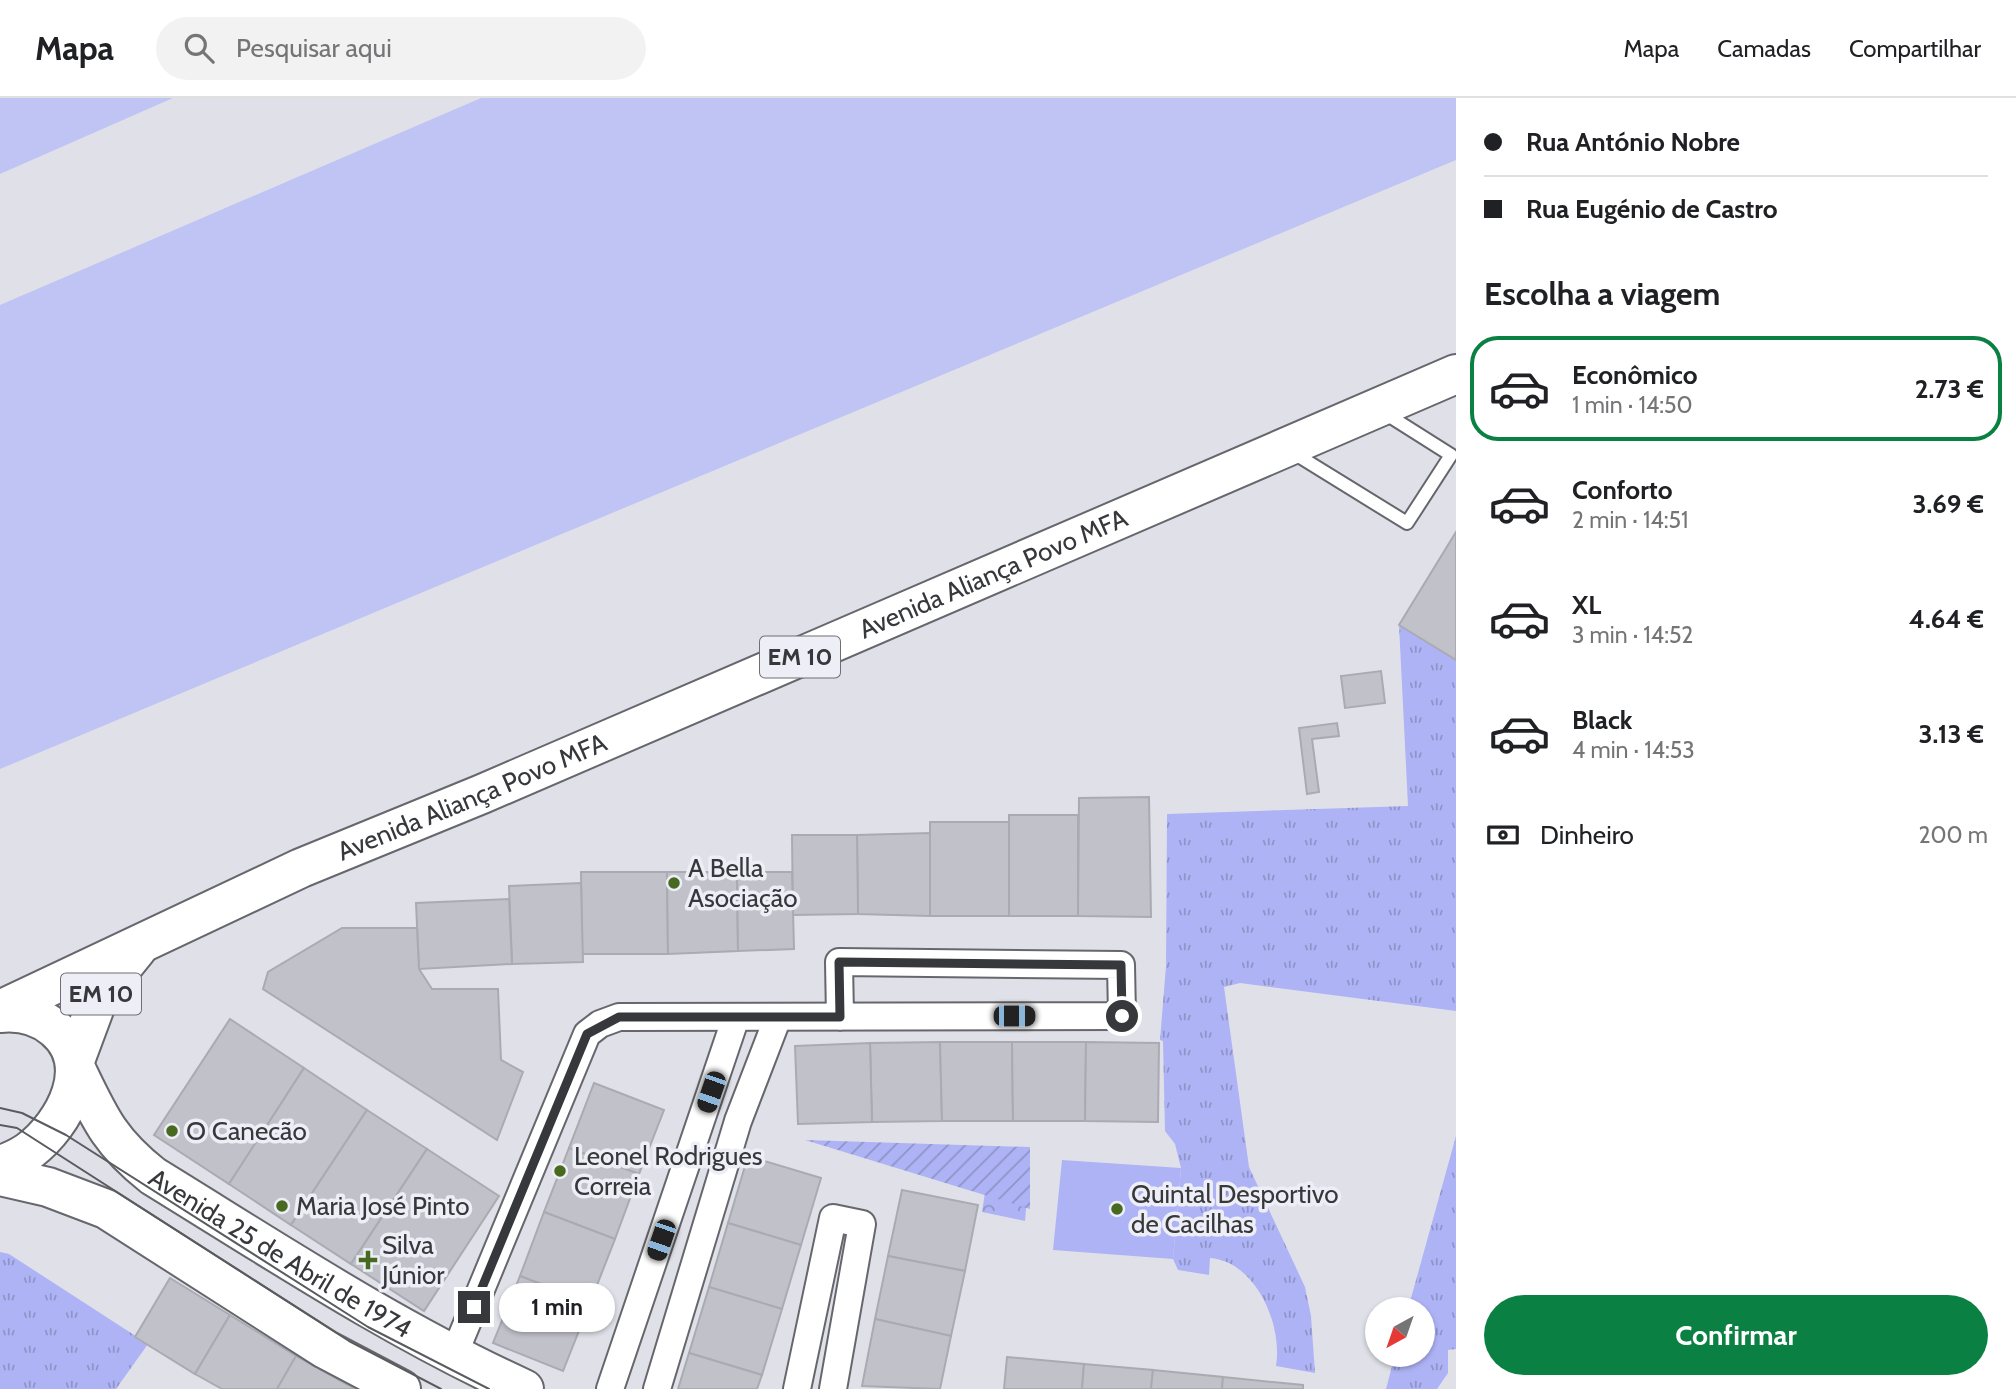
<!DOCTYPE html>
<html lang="pt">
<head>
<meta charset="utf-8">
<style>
	:root { --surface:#fff; --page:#f2f2f2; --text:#202124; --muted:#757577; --line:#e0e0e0; --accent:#0b8043 }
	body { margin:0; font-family:Cabin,sans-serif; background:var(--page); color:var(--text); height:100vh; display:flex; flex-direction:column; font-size:26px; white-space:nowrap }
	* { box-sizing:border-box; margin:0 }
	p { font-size:23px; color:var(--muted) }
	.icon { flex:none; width:38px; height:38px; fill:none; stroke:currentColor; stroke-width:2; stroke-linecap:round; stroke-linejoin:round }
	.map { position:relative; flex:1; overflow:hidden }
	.sheet { display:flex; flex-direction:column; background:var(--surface); width:560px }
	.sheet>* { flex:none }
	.top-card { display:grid; align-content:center; height:154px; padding:0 28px; background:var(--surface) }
	.needle { width:46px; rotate:220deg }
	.buttons { position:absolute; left:1365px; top:1199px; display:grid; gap:14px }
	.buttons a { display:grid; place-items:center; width:70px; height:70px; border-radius:50%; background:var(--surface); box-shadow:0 2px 5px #0004; font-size:35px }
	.end { position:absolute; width:32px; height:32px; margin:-16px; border:9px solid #37383b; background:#fff; box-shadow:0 0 0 4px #fff }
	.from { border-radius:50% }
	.bubble { position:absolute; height:49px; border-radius:24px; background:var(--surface); box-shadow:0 2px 5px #0004; font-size:23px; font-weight:700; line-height:49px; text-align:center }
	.car { position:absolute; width:21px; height:42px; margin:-21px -10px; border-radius:9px; box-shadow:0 0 5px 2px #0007; background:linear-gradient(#222 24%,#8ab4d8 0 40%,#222 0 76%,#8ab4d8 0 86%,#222 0) }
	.top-card b { display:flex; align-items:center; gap:24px; height:66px; font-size:26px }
	.top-card b+b { border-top:2px solid var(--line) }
	.top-card i { width:18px; height:18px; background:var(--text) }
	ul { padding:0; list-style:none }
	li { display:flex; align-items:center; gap:21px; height:105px; margin:0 14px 10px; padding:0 14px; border:4px solid transparent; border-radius:28px }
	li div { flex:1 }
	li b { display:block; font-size:26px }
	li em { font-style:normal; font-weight:700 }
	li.on { border-color:var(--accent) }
	li>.icon { width:63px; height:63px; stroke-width:1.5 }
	h2 { padding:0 28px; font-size:32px; line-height:84px }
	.pay { display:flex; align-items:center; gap:18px; height:77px; padding:0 28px; font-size:26px }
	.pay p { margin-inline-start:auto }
	.primary-button { display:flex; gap:14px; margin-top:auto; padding:14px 28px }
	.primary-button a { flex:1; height:80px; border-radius:42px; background:var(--accent); color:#fff; font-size:28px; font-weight:700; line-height:80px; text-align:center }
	header { display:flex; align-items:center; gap:42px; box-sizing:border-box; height:98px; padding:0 35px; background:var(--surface); border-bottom:2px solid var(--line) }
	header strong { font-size:33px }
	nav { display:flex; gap:38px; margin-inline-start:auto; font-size:24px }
	.search { width:490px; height:63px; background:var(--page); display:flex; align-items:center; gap:18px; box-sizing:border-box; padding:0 24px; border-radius:38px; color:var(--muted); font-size:26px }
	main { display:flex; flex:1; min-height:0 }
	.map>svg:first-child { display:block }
</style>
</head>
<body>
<header>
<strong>Mapa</strong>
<div class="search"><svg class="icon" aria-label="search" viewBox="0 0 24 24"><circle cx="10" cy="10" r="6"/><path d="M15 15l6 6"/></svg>Pesquisar aqui</div>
<nav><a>Mapa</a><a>Camadas</a><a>Compartilhar</a></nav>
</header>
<main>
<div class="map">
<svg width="1456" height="1291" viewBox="0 0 1456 1291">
	<defs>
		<pattern id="grass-tufts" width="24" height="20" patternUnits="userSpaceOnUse" patternTransform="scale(1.75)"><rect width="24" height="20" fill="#aeb3f6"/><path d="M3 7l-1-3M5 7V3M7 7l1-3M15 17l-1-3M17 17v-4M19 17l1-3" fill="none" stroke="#8e93c8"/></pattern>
		<pattern id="park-crowns" width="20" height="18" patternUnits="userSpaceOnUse" patternTransform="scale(1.75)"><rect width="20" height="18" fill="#aeb3f6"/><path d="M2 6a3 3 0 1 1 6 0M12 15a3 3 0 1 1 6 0" fill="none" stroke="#8e93c8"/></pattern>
		<pattern id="garden-furrows" width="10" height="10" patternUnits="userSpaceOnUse" patternTransform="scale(1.75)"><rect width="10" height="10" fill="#aeb3f6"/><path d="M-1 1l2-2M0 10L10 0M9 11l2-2" fill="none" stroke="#8e93c8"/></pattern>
	</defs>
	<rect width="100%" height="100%" fill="#e0e1e8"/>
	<g fill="url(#grass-tufts)">
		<path d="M1399,527L1456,562V913L1240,885L1224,889L1249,1069L1305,1189L1311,1218L1315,1275L1276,1268C1283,1226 1255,1163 1210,1160L1209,1177L1178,1172L1173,1161L1181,1070L1175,1046L1165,1033L1163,943L1160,942L1166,868L1167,716L1408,708Z"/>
		<path d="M1456,1038V1251L1448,1252V1275L1437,1291H1386L1395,1257L1423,1256V1211H1408Z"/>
		<path d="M0,1154L9,1156L148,1246L116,1291H0Z"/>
	</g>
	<path fill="url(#park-crowns)" d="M986,1088L1028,1089L1025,1123L982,1114Z"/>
	<path fill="url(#garden-furrows)" d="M805,1042L1030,1049V1111Z"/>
	<path fill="#aeb3f6" d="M1062,1062L1181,1070L1173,1161L1053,1152Z"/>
	<g fill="#c0c4f4">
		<path d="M0,0H173L0,76Z"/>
		<path d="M481,0H1456V62L0,671V207Z"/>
	</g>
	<g fill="#c1c2c9" stroke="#aaabb2" stroke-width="2">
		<path d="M1456,434V562L1399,527Z"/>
		<path d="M1381,573L1385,605L1345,610L1341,578Z"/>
		<path d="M1337,625L1339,638L1312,641L1319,694L1307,696L1299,630Z"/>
		<path d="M1149,699L1151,819L1078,818L1079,700Z"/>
		<rect x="1009" y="717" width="69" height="101"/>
		<rect x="930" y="724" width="79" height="94"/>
		<path d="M930,735V818L858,816L857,737Z"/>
		<path d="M792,737H857L858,816L793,817Z"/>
		<path d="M581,774H667L668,856H582Z"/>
		<path d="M667,774H737L738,853L668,856Z"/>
		<path d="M737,774H792L794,851L738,853Z"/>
		<path d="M581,785L583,864L512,866L509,788Z"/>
		<path d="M509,801L512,866L419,871L416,805Z"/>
		<path d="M342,830H417L419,871L432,891H498L501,962L523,974L497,1042L263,891L268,874Z"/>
		<path d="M230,921L304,970L229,1086L154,1037Z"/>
		<path d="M940,944L942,1023L872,1024L870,945Z"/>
		<path d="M940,944H1012L1013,1023H942Z"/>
		<path d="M1012,944H1086L1085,1023H1013Z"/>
		<path d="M1086,944L1159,945L1158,1024L1085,1023Z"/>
		<path d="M870,945L872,1024L798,1026L795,948Z"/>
		<path d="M304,970L367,1012L291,1127L229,1086Z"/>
		<path d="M594,985L664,1012L639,1076L569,1050Z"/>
		<path d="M367,1012L427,1051L351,1166L291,1127Z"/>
		<path d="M569,1050L639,1076L615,1141L544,1114Z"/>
		<path d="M427,1051L499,1098L424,1213L351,1166Z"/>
		<path d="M748,1058L821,1080L801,1147L728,1125Z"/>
		<path d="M902,1092L978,1107L965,1173L888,1158Z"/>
		<path d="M544,1114L615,1141L590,1205L520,1178Z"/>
		<path d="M728,1125L801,1147L782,1211L709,1189Z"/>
		<path d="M888,1158L965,1173L951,1238L875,1221Z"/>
		<path d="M520,1178L590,1205L563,1273L493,1245Z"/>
		<path d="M170,1180L230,1217L195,1276L135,1239Z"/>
		<path d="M709,1189L782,1211L762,1277L689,1255Z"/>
		<path d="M230,1217L296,1258L277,1291H222L195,1276Z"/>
		<path d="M875,1221L951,1238L940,1291L862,1288Z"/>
		<path d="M689,1255L762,1277L757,1291H678Z"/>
		<path d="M296,1258L355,1291H277Z"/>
		<path d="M1007,1259L1084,1266L1082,1291H1004Z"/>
		<path d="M1084,1266L1153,1272L1151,1291H1082Z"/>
		<path d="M1153,1272L1223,1279L1222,1291H1151Z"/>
		<path d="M1223,1279L1303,1287V1291H1222Z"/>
	</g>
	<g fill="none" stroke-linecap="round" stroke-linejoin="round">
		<defs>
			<path id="service" d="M1292,354L1407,425L1451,357L1383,314"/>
			<g id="minor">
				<path d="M453,1259L587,936L600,926L619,919L1122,918L1121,867L839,864L840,919"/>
				<path d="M610,1291L736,919"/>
				<path d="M657,1291L738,1023L778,919"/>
				<path d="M797,1291L833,1120L862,1126L833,1291"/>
			</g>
			<g id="primary">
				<path id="s1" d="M0,912L301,770L482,696L1456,276"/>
				<path d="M0,915C21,913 39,917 55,931C97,966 65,1026 29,1053C20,1060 10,1063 0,1068"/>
				<path d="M76,960L99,898L137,851"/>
				<path id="s2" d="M77,973C100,1021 110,1044 153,1078C275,1153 394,1232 524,1291"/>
				<path d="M0,1078L48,1089L106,1111L325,1251L401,1291"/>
			</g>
		</defs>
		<use href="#service" stroke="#66666d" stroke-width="16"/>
		<use href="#minor" stroke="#66666d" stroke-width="30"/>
		<use href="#primary" stroke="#66666d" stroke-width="42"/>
		<use href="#service" stroke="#fff" stroke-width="12"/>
		<use href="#minor" stroke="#fff" stroke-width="26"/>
		<use href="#primary" stroke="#fff" stroke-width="38"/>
		<g stroke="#5a5b5f" stroke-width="2">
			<path d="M0,1010L22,1015L66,1037L368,1229L489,1291"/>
			<path d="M0,1027L17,1030L349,1243L441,1291"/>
		</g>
	</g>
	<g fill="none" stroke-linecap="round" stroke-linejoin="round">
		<path stroke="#37383b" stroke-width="9" d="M474,1209L587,936L619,919H840L839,864L1121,867L1122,918"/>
	</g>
	<g fill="#476920" stroke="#edeef6" stroke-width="2.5">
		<circle cx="674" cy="785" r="7"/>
		<circle cx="172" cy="1033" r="7"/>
		<circle cx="560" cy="1073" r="7"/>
		<circle cx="282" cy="1108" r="7"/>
		<circle cx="1117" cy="1111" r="7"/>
		<path d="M364.5 1151.5h7v7h7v7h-7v7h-7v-7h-7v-7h7z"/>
	</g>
	<g text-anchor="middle" stroke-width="7" stroke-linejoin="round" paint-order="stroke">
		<g fill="#edeef6" stroke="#6e6f73" stroke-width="2">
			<rect x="760" y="538.5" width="80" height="41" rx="5"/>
			<rect x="61" y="875.5" width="80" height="41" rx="5"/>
		</g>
		<g font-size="24" font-weight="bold" fill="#37383b">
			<text x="800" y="567">EM 10</text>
			<text x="101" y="904">EM 10</text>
		</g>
		<g font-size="26" fill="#37383b" stroke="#edeef6">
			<text dy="9" stroke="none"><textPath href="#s1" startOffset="1085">Avenida Aliança Povo MFA</textPath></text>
			<text dy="9" stroke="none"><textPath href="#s1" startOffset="518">Avenida Aliança Povo MFA</textPath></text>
			<text dy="9" stroke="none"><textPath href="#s2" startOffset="280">Avenida 25 de Abril de 1974</textPath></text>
		</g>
		<g font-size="26" fill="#37383b" stroke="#edeef6" text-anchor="start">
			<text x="688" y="779">A Bella<tspan x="688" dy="30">Asociação</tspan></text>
			<text x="186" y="1042">O Canecão</text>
			<text x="574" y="1067">Leonel Rodrigues<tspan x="574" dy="30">Correia</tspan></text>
			<text x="1131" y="1105">Quintal Desportivo<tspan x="1131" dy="30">de Cacilhas</tspan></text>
			<text x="296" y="1117">Maria José Pinto</text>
			<text x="382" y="1156">Silva<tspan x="382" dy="30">Júnior</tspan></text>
		</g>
	</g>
</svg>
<div class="buttons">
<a><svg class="needle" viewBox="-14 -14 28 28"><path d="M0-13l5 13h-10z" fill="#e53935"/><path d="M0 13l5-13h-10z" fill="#757577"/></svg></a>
</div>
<i class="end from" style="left:1122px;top:918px"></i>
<i class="end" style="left:474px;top:1209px"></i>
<div class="bubble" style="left:499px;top:1185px;width:116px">1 min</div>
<i class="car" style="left:1014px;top:918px;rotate:90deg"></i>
<i class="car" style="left:711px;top:994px;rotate:199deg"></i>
<i class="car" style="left:661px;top:1142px;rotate:199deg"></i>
</div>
<section class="sheet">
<div class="top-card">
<b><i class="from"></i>Rua António Nobre</b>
<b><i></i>Rua Eugénio de Castro</b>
</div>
<h2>Escolha a viagem</h2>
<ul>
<li class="on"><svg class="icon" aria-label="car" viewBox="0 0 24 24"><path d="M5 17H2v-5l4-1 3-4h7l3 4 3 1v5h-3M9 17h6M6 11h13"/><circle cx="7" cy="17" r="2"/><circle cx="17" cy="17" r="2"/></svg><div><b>Econômico</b><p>1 min · 14:50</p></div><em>2.73 €</em></li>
<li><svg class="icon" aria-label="car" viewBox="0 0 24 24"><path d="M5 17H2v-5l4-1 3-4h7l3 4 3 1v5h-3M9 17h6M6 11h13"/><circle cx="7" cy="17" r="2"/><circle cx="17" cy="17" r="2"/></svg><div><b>Conforto</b><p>2 min · 14:51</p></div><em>3.69 €</em></li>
<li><svg class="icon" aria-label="car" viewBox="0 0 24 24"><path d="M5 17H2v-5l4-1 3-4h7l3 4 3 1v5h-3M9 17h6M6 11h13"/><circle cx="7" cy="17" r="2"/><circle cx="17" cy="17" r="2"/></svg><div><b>XL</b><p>3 min · 14:52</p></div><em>4.64 €</em></li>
<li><svg class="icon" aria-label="car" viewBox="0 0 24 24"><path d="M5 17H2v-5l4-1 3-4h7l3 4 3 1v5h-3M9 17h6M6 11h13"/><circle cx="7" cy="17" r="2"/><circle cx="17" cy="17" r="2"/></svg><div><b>Black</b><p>4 min · 14:53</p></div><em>3.13 €</em></li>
</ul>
<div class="pay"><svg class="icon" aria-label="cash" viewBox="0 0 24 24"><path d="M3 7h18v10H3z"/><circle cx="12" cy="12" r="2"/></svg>Dinheiro<p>200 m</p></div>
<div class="primary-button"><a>Confirmar</a></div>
</section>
</main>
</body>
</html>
